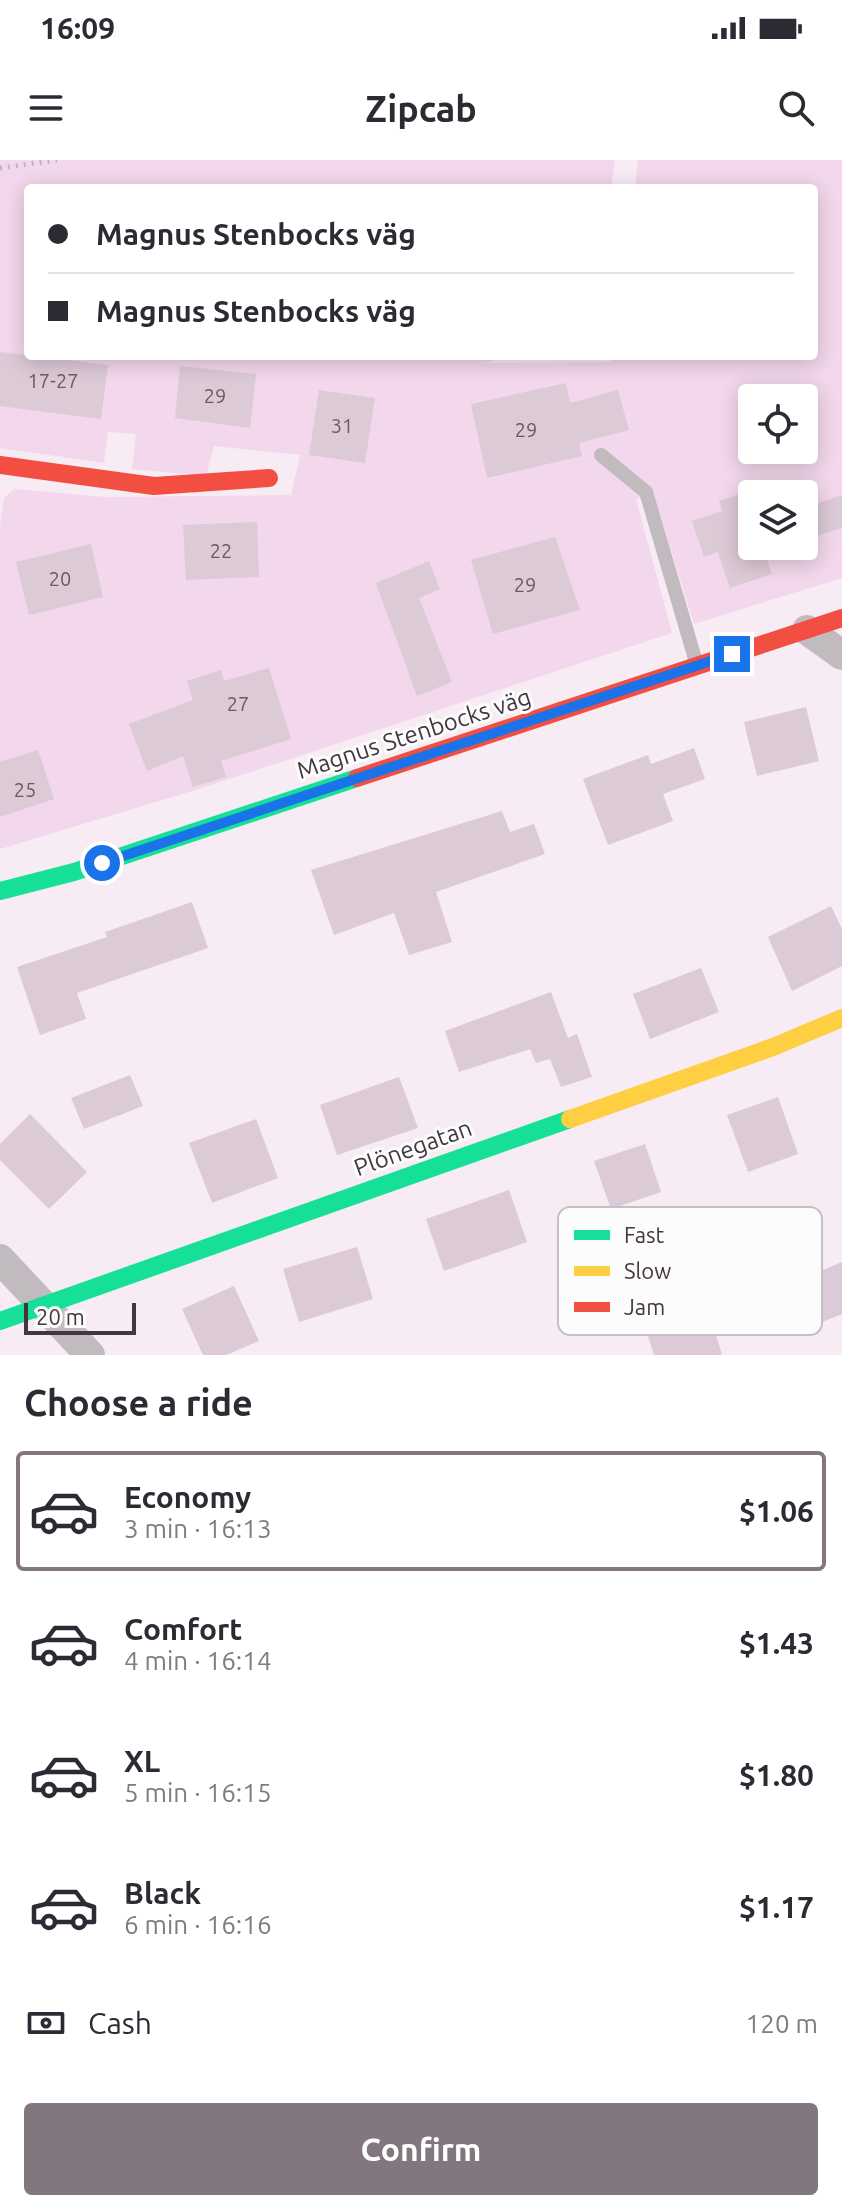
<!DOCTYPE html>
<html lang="en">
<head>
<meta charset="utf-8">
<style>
	:root { --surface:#fff; --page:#f7f7f7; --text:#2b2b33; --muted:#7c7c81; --line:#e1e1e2; --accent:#82767f }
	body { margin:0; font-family:Ubuntu,sans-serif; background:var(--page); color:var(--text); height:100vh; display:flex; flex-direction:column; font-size:30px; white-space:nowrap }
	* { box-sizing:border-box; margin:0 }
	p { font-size:26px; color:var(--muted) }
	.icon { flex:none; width:44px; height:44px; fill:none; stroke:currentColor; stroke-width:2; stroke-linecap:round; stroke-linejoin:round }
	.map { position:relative; height:1195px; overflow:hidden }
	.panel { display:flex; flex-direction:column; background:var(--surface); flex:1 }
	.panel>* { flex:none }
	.top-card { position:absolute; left:24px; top:24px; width:794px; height:176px; border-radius:8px; box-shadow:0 4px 20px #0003; display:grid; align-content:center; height:176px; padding:0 24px; background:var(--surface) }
	.controls { position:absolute; left:738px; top:224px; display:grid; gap:16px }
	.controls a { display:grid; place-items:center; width:80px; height:80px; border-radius:8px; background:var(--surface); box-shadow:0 4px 20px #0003; font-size:40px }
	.scale { position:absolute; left:24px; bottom:20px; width:112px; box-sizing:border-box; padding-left:8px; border:4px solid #433640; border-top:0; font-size:22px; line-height:28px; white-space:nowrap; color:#433640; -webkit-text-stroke:6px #fcfcfc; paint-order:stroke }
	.end { position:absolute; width:36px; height:36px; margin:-18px; border:10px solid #1a73e8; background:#fff; box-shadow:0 0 0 4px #fff }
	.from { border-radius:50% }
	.top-card b { display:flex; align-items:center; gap:28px; height:76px; font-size:30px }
	.top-card b+b { border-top:2px solid var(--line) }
	.top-card i { width:20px; height:20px; background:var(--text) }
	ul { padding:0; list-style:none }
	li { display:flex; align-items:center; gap:24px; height:120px; margin:0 16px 12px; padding:0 8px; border:4px solid transparent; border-radius:8px }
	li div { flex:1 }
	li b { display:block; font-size:30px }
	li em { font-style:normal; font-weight:600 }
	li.active { border-color:var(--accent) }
	li>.icon { width:72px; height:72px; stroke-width:1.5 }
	h2 { padding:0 24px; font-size:36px; line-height:96px }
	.pay { display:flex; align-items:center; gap:20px; height:88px; padding:0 24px; font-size:30px }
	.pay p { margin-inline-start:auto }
	.primary-button { display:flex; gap:16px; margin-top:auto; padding:16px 24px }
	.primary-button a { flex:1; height:92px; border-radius:8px; background:var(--accent); color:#fff; font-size:32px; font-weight:600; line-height:92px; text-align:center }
	.status { display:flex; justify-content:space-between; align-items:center; height:56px; padding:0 40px; background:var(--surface); direction:ltr }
	.status svg { height:22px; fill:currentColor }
	header { display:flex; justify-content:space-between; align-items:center; height:104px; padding:0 24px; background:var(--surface); font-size:36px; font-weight:600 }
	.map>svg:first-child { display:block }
</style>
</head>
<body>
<div class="status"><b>16:09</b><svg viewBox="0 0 49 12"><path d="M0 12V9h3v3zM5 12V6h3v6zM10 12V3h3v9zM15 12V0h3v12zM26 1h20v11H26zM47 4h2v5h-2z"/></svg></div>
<header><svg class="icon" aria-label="menu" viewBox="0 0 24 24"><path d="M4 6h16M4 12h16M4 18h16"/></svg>Zipcab<svg class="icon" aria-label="search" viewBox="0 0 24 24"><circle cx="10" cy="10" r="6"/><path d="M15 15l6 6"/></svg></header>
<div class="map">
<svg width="842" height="1195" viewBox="0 0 842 1195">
	<rect width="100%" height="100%" fill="#f7ecf4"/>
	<path fill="#f3d7ec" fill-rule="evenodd" d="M0,0H615L611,28H28V196H506L485,203L611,202L612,196H814V28H635L638,0H842V418L694,464L654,336L636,339L672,473L199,629L0,689V366L4,338L14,329L106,337L291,335L300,295L214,286L206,316L132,309L136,274L108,272L104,303L0,288ZM752,238H804V290H752ZM752,334H804V386H752Z"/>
	<g fill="#dccad7">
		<path d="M0,192L108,205L101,259L0,246Z"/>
		<path d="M180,206L256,214L250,268L175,258Z"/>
		<path d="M566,223L570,243L618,230L629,270L579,283L582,296L487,318L471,244Z"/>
		<path d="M319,230L375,238L365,303L309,295Z"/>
		<path d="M768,324L771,334H752V386H787L765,394L772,414L730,428L718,392L704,397L692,361L722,351L719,341Z"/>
		<path d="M842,335V368L804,380V348Z"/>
		<path d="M257,362L259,417L186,420L183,365Z"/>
		<path d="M555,377L580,450L493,474L471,400Z"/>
		<path d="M91,384L103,437L29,455L16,402Z"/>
		<path d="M429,401L440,429L419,438L452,522L417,536L376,423Z"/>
		<path d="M269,508L291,579L221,601L226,617L193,627L183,596L147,611L129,564L193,540L187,521L221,510L224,521Z"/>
		<path d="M806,547L819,601L757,616L744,562Z"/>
		<path d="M694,588L705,619L663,634L673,661L608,685L583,619L648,595L651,604Z"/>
		<path d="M38,590L54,639L0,657V602Z"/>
		<path d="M502,651L510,672L534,664L545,694L436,732L452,782L409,795L394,753L334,775L311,710Z"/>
		<path d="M192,742L208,788L77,833L86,859L40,875L17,807L107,777L105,772Z"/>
		<path d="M831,746L842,769V806L792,831L768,777Z"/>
		<path d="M701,808L719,852L650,879L633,834Z"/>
		<path d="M551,832L568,878L577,874L592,917L561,927L550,899L536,903L530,889L459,912L445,871Z"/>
		<path d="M130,915L143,946L84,969L71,938Z"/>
		<path d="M399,917L418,968L337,995L320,945Z"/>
		<path d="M778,937L798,994L748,1012L727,955Z"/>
		<path d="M30,954L87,1012L49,1049L0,1000V984Z"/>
		<path d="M256,959L278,1018L212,1043L189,983Z"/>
		<path d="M645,984L661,1032L611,1049L594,1001Z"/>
		<path d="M509,1030L527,1082L444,1111L426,1059Z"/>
		<path d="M357,1087L373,1139L299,1162L283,1109Z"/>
		<path d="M842,1102V1154L802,1170L784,1126Z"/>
		<path d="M234,1126L259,1181L226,1195H203L182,1149Z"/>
		<path d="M709,1151L722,1195H654L646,1170Z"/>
	</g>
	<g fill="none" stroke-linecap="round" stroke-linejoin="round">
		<path stroke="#beb7bc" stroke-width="5" stroke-dasharray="2 6" stroke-linecap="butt" d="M0,8L57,0"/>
		<path stroke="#c1bbbf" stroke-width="14" d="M601,295L646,332L696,502"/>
		<g stroke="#c1bbbf" stroke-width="30">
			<path d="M807,470L842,495"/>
			<path d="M0,1099L90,1195"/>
		</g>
		<g stroke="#16e098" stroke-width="18">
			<path d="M0,731L74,712L357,618"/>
			<path d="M0,1161L570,959"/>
		</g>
		<path stroke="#ffcf43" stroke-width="18" d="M570,959L773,887L842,858"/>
		<g stroke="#f24e42" stroke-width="18">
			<path d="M0,305L154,326L269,318"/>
			<path d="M357,618L842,458"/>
		</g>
	</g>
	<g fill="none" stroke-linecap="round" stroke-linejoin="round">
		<path stroke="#1a73e8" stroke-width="10" d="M102,703L732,494"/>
	</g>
	<g text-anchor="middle" stroke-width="6" stroke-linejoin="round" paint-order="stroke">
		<g font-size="20" fill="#695b66">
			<text x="53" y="228">17-27</text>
			<text x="215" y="243">29</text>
			<text x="342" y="273">31</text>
			<text x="526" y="277">29</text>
			<text x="221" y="398">22</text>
			<text x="60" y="426">20</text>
			<text x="525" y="432">29</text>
			<text x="238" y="551">27</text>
			<text x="25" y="637">25</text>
		</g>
		<g font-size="24" fill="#433640" stroke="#fcfcfc">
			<text transform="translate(414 574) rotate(-18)" y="8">Magnus Stenbocks väg</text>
			<text transform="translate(413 988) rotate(-20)" y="8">Plönegatan</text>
		</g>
	</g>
	<rect x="558" y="1047" width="264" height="128" rx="12" fill="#fcfcfc" stroke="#c4c1c4" stroke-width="2"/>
	<rect x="574" y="1070" width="36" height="10" fill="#16e098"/>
	<rect x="574" y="1106" width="36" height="10" fill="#ffcf43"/>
	<rect x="574" y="1142" width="36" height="10" fill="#f24e42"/>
	<g font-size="22" fill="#433640">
		<text x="624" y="1083">Fast</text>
		<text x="624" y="1119">Slow</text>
		<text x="624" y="1155">Jam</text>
	</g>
</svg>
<div class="controls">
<a><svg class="icon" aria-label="locate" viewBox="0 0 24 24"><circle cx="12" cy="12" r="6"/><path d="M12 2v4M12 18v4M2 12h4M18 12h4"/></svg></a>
<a><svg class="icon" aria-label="layers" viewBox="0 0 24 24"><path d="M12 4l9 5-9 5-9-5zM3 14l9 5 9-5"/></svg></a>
</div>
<div class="scale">20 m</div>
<i class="end from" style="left:102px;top:703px"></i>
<i class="end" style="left:732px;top:494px"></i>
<div class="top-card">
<b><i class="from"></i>Magnus Stenbocks väg</b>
<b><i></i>Magnus Stenbocks väg</b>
</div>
</div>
<section class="panel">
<h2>Choose a ride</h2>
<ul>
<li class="active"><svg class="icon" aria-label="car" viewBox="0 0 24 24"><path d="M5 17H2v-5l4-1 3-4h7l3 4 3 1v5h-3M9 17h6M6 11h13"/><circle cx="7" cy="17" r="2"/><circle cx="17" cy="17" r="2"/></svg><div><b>Economy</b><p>3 min · 16:13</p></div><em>$1.06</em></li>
<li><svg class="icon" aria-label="car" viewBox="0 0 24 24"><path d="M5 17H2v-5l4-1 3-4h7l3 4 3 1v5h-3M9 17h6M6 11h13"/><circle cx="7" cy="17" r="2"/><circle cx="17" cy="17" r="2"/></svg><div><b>Comfort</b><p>4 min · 16:14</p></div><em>$1.43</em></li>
<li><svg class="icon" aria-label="car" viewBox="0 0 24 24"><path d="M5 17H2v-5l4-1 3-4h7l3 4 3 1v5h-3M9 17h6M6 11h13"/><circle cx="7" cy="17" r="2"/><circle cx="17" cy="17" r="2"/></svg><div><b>XL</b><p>5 min · 16:15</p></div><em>$1.80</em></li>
<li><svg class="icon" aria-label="car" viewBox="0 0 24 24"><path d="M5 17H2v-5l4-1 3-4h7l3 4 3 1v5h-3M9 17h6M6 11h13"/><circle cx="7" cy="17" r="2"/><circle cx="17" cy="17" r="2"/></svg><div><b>Black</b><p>6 min · 16:16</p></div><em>$1.17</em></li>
</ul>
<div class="pay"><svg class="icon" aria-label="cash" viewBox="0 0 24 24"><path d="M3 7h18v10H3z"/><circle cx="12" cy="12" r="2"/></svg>Cash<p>120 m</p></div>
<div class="primary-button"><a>Confirm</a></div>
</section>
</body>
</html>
